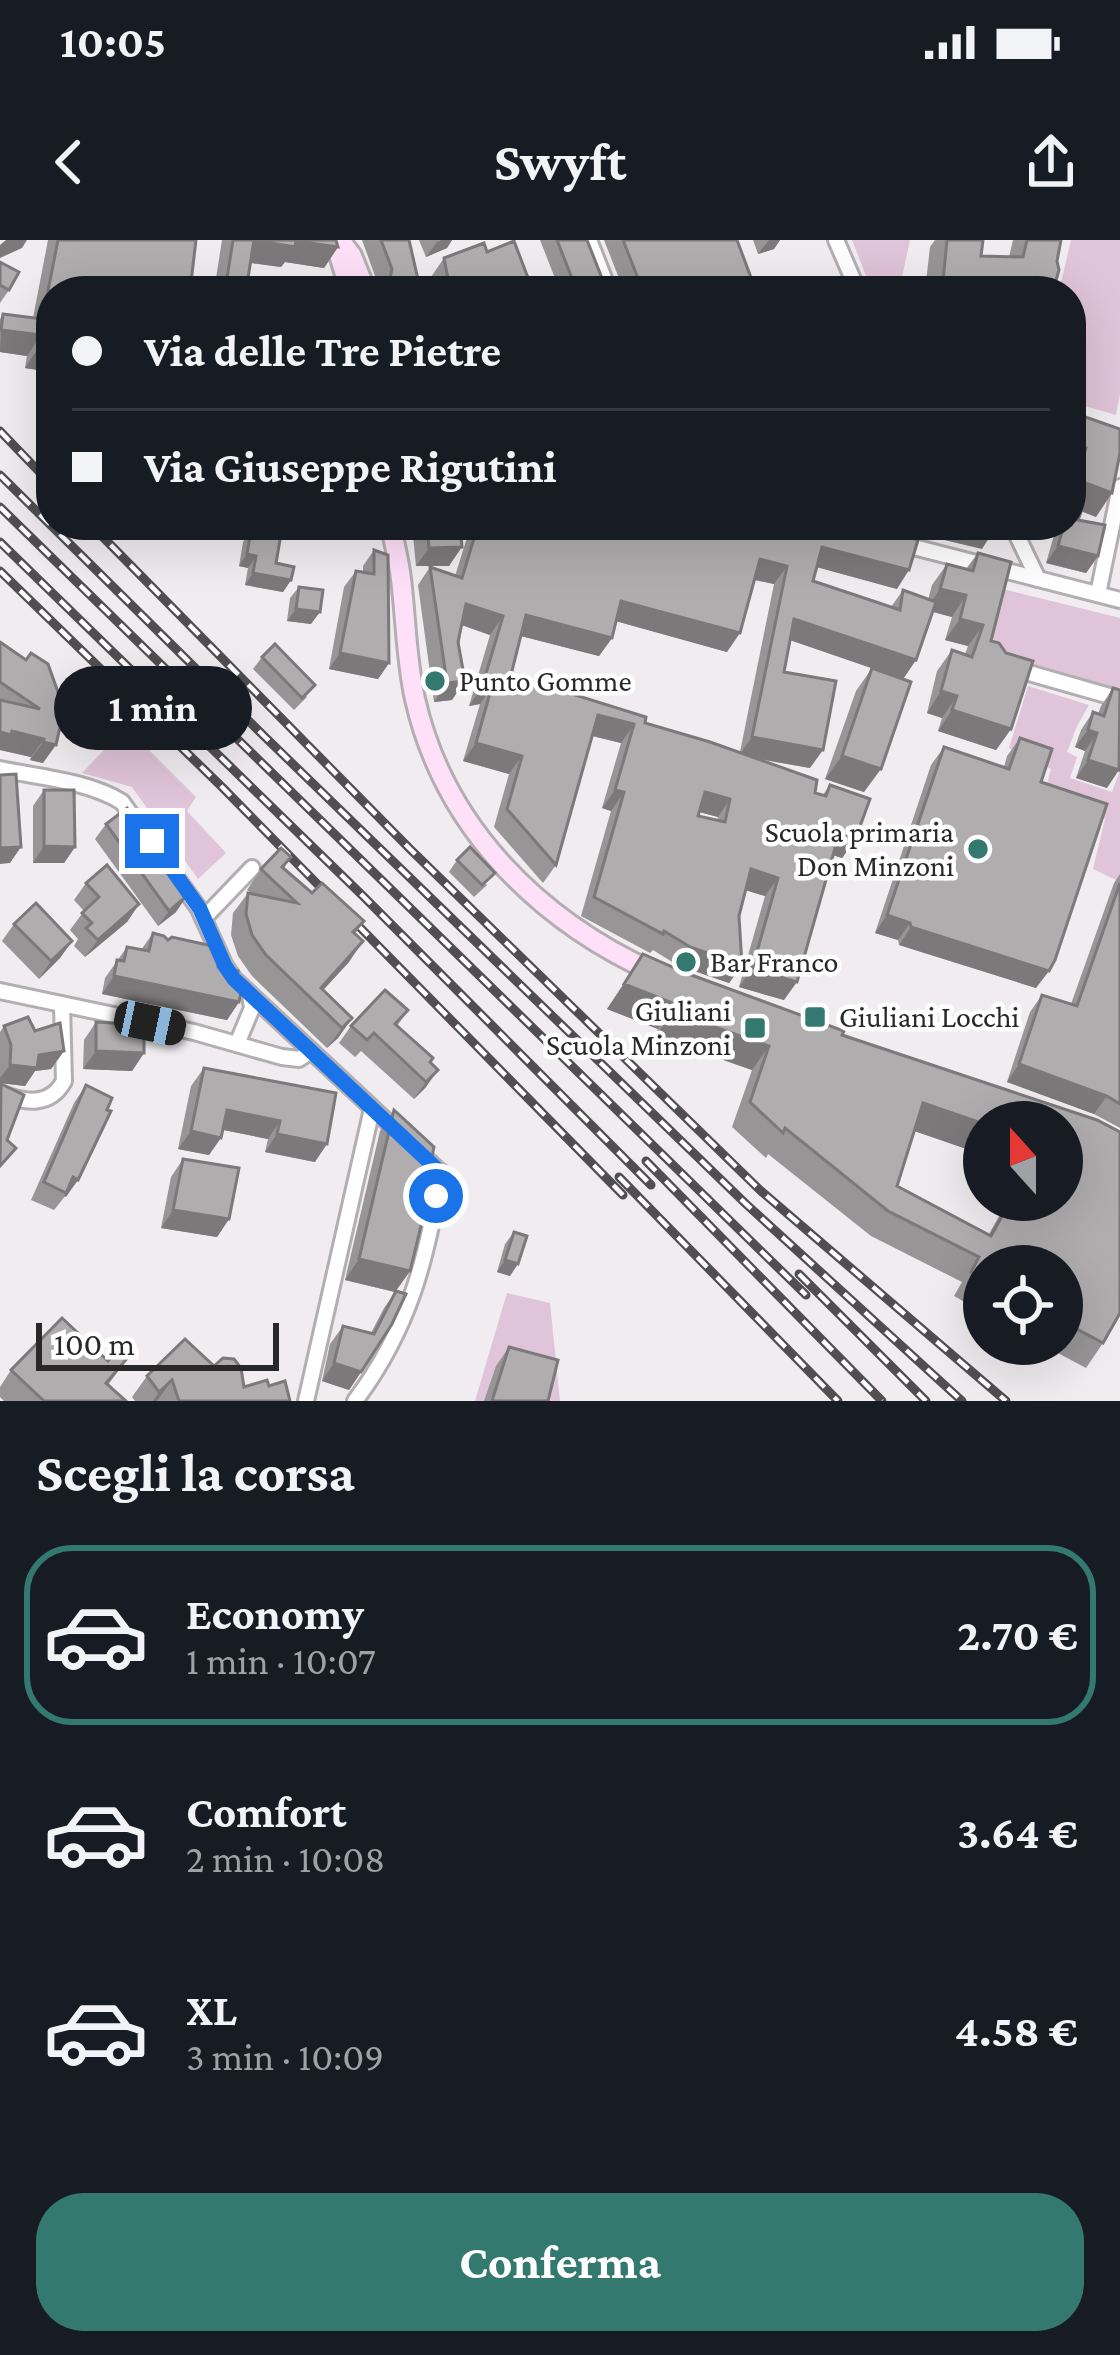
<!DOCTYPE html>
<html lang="it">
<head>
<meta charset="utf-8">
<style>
	:root { --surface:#171b24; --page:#20242c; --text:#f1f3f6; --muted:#9ea1a6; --line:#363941; --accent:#337970 }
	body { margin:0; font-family:"Crimson Pro",serif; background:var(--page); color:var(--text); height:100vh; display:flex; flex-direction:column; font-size:45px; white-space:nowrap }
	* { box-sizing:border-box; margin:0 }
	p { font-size:39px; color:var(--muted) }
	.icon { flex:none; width:66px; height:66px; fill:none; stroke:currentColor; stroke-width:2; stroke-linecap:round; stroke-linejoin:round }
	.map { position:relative; height:1161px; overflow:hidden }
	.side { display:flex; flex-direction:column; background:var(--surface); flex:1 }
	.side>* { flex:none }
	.hud { position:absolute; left:36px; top:36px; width:1050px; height:264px; border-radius:48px; box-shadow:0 12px 48px #0002; display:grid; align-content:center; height:264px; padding:0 36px; background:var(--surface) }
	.needle { width:78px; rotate:339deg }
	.fabs { position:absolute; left:963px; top:861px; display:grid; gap:24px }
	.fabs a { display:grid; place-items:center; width:120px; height:120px; border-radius:50%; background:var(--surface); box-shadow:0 12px 48px #0002; font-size:60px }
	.scale { position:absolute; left:36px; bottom:30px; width:243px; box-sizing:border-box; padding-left:12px; border:6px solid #292829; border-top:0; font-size:33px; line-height:42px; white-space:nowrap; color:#292829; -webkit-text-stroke:9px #fff; paint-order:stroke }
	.end { position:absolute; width:54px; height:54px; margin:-27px; border:15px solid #1a73e8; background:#fff; box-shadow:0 0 0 6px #fff }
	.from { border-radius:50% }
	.bubble { position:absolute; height:84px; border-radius:42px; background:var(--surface); box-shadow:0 12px 48px #0002; font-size:39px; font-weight:700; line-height:84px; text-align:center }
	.car { position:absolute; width:36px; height:72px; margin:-36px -18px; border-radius:15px; box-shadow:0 0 9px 3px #0007; background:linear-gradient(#222 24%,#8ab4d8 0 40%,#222 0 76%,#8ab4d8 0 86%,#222 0) }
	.hud b { display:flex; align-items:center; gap:42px; height:114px; font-size:45px }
	.hud b+b { border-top:3px solid var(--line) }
	.hud i { width:30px; height:30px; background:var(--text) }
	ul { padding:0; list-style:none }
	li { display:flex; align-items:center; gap:36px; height:180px; margin:0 24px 18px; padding:0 12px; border:6px solid transparent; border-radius:48px }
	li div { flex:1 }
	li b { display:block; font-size:45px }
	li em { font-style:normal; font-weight:700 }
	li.current { border-color:var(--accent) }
	li>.icon { width:108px; height:108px; stroke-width:1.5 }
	h2 { padding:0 36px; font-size:54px; line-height:144px }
	.cta { display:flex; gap:24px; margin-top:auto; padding:24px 36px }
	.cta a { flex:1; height:138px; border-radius:48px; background:var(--accent); color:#fff; font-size:48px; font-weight:700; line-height:138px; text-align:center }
	.status { display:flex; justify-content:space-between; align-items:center; height:84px; padding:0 60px; background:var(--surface); direction:ltr }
	.status svg { height:33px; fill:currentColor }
	header { display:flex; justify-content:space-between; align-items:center; height:156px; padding:0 36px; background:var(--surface); font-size:54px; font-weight:700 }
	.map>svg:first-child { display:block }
</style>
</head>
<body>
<div class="status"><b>10:05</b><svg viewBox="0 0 49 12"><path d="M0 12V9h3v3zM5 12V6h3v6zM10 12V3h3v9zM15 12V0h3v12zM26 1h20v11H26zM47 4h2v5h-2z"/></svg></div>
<header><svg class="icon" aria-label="back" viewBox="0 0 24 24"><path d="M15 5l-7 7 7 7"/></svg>Swyft<svg class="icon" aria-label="share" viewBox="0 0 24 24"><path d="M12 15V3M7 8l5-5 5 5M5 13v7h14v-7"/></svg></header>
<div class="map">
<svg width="1120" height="1161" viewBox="0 0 1120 1161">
	<rect width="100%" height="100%" fill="#f0ecef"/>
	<g fill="#e0c4d9">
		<path d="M852,0H910L899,51H872Z"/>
		<path d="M1071,0H1120V154L1116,175L1071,162V51H1059Z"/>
		<path d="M1003,349L1120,378V451L986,417Z"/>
		<path d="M1028,446L1089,465L1077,486L1067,512L1077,517L1070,538L1112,552L1120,530V642L1093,629L1105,579L1042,562L1051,529L1009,508Z"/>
		<path d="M120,493L130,505L138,499L196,557L187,571L226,613L198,639L132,547L82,533Z"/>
		<path d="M507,1053L550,1063L560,1161H475Z"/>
	</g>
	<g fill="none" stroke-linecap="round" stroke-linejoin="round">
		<defs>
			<g id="street">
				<path d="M589,0L609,51"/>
				<path d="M836,0L858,51"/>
				<path d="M1012,285L1038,339"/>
				<path d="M902,304L1120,360"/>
				<path d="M1098,354L1120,247"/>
				<path d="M1015,429L1120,459"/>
				<path d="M0,529C39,537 88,541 122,562L199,669L225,726L234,739L396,890"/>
				<path d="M204,678L252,628"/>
				<path d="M0,751L194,792L282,817L299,819L311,811"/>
				<path d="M237,804L252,768L250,754"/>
				<path d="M0,853C25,863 50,867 64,841L62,765"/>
				<path d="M421,914L451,942"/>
				<path d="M306,1161L372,869"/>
				<path d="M355,1161C409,1089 427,1019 441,932"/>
			</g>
			<g id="secondary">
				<path d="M340,0L352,16L366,51"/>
				<path d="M336,5L350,51"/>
				<path d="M391,285C394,303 399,321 401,339C406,379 406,419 415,459C444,587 538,680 655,733"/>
			</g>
		</defs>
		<use href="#street" stroke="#b2aeb1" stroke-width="20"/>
		<use href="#secondary" stroke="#b2aeb1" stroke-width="24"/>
		<use href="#street" stroke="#fff" stroke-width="14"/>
		<use href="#secondary" stroke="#fee0f8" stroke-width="18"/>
		<defs>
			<g id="rail">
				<path d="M0,191L51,244"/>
				<path d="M0,235L265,497L746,964L962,1161"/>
				<path d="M0,267L806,1055"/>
				<path d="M91,285L411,610L761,951L1006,1161"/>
				<path d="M0,302L364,657L651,945"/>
				<path d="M0,331L222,547L623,955"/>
				<path d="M646,921L882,1161"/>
				<path d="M619,937L838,1161"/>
				<path d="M799,1034L926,1161"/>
			</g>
		</defs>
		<use href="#rail" stroke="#504e50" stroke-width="9"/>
		<use href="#rail" stroke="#fff" stroke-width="4.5" stroke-dasharray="14" stroke-linecap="butt"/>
	</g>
	<g fill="#979596" fill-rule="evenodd">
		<path d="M48,0H196L51,51V132L25,128L27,116L0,112V79L3,74L33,78Z"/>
		<path d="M222,0H336L338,7L324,28L285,22L281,27L250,23L246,51H214Z"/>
		<path d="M362,0H409L420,48L433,46L431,37L444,18L487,12L533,51H378L379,47Z"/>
		<path d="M419,0H452L447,8L426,17Z"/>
		<path d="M540,0H587L607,51H560Z"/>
		<path d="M604,0H737L756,51H624Z"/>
		<path d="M753,0H780L774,9L758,14Z"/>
		<path d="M935,0H983L981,16L1009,17L1013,0H1061L1053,51H925L930,7Z"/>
		<path d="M0,22L9,50L0,63Z"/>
		<path d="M1071,172L1120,189L1096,277L1071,267Z"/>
		<path d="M1078,280L1098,316L1086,333L1046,323L1057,285H1071Z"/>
		<path d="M412,285H460L449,326H416Z"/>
		<path d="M471,285H865L897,349L817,327L813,341L891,367L903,350L928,360L932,345L947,324L966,329L978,313L991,401L1011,489L996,510L938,491L942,478L927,473L937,431L952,410L965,414L968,406L945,400L952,377L933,372L916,420L903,439L864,552L825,539L856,451L872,428L790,400L784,432L810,528L757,519L815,553L822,556L830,545L855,600L842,618L833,615L784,760L739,747L765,656L746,650L739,676L742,725L729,743L677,725L653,710L650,713L581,676L611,571L602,568L621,503L592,496L556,625L543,643L494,587L509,534L463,521L480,464L469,466L490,395L462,385L452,460L434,462L418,345L430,327L455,336ZM754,340L774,344L740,512L645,483L511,435L521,396L599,416L612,398L616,381L727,412ZM699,572L718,577L717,581L698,576Z"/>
		<path d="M251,290L291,340L283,352L245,345L248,328L239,326L243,302Z"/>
		<path d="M374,310L389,423L378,439L329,429L344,347L356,331L363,332V326Z"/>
		<path d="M299,347L311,384L287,381L290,358Z"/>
		<path d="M0,402L26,420L48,424L43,523L30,520L31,517L0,510Z"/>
		<path d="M262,417L307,457L294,470L253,429Z"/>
		<path d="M1113,448L1107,548L1076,538L1085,511L1075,507L1081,490L1093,472L1098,474L1101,466Z"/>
		<path d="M1020,498L1041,542L1036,748L899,705L898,700L875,693L931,525L944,507L1004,527L1007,516Z"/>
		<path d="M44,550L75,607L64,623H33V566Z"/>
		<path d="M106,584L161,614L157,619L176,672L158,686L95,599Z"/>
		<path d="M291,617L284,628L312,653L364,681L355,694L349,722L323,750L352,778L338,798L327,808L252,736L238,716L231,695L233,673L248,653H251L247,650L261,629Z"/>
		<path d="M457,620L487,645L474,657L449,632Z"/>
		<path d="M1120,634V888L1094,874L1007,842L1030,772L1042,755L1071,764L1114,643Z"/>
		<path d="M86,643L139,664L127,682L85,717L74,706L78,699L70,690L84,671L74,660Z"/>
		<path d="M14,684L72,701L60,718L39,739L2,701Z"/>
		<path d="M153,693L218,727L235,746L239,762L227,780L102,754L105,738L127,707L141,710Z"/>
		<path d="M643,714L842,795L1097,880L1103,1103L1086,1128L1041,1104H1062V1026H984V1073L954,1056L962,1042L871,996L768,914L766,918L732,887L752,830L655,796L658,789L607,769ZM984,882H1062V960H1008L989,994L897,946L914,891L984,915Z"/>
		<path d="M408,770L397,786L431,822L426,847L414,859L361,811L355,817L339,803L351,786Z"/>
		<path d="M96,782L144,813L132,831L83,829L84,800Z"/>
		<path d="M4,786L35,791L64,811L51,829L35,831L25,846L0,843V792Z"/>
		<path d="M204,828L336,853L315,922L265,912L268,899L223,890L209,915L178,909L191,846Z"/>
		<path d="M86,845L78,940L54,970L31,960L74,863Z"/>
		<path d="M394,870L410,1031L395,1052L345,1040L380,891Z"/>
		<path d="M183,919L229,979L217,997L161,988L171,937Z"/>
		<path d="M514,992L510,1036L497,1032L505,1004Z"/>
		<path d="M396,1051L361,1132L349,1150L322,1141L330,1104L343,1086L371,1093L384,1068Z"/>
		<path d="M509,1107L548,1161H484L496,1126Z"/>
		<path d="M130,1115L108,1145L126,1161H4L0,1157V1147L11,1130L108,1121Z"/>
		<path d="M214,1126L244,1147L269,1146L290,1161H135L132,1157L147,1136Z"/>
	</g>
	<g fill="#7b797a">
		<path d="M6,0H27L22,8L0,18V5Z"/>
		<path d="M254,0L296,1L338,7L324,28L285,22L281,27L239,21Z"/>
		<path d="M442,0H452L447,8L426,17L437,2Z"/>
		<path d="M769,0H780L774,9L758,14Z"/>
		<path d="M1,90L41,95L27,116L0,112Z"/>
		<path d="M39,107L51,109V132L25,128Z"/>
		<path d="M1071,203L1086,208L1071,229Z"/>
		<path d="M1075,239L1112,253L1096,277L1071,267V245Z"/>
		<path d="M881,285H950L991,295L982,309Z"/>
		<path d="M1058,306L1098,316L1086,333L1046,323Z"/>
		<path d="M462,307L449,326H416L429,308Z"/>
		<path d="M822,307L909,330L897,349L809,325Z"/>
		<path d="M247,314L256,316L248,328L239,326Z"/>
		<path d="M760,319L787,326L774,344L747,338Z"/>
		<path d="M253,333L291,340L283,352L245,345Z"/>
		<path d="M940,349L966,355L952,377L926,370Z"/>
		<path d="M621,361L740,393L727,412L608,379Z"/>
		<path d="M466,364L503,376L490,395L453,382Z"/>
		<path d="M296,369L320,372L311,384L287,381Z"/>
		<path d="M526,375L612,398L599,416L513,394Z"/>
		<path d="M794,379L916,420L903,439L781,397Z"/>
		<path d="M960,379L983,385L968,406L945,400Z"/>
		<path d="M340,413L389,423L378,439L329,429Z"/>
		<path d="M465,441L452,460L434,462L447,443Z"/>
		<path d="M492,446L480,464L469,466L482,447Z"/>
		<path d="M941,451L957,456L942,478L927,473Z"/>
		<path d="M952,470L1011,489L996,510L938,491Z"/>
		<path d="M598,475L634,484L621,503L585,494Z"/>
		<path d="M1088,490L1097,493L1085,511L1075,507Z"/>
		<path d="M12,491L44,499L31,517L0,510V492Z"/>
		<path d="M752,497L823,510L810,528L739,515Z"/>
		<path d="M43,502L56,505L43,523L30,520Z"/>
		<path d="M476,503L522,516L509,534L463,521Z"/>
		<path d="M842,516L881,529L864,552L825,539Z"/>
		<path d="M1088,520L1119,530L1107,548L1076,538Z"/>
		<path d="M615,550L624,552L611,571L602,568Z"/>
		<path d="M705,552L730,559L718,577L692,570Z"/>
		<path d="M839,594L855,600L842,618L826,613Z"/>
		<path d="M44,606L75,607L64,623H33Z"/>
		<path d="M21,607L10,623L0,624V608Z"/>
		<path d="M751,629L778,638L765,656L738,648Z"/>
		<path d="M187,656L176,672L158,686L169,671Z"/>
		<path d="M139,664L127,682L85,717L98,700Z"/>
		<path d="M887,675L910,683L898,700L875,693Z"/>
		<path d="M911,687L1049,731L1036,748L899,705Z"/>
		<path d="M72,701L60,718L39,739L51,721Z"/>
		<path d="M363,701L349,722L313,761L321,748Z"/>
		<path d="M690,707L742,725L729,743L677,725Z"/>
		<path d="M752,729L797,742L784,760L739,747Z"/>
		<path d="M114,736L239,762L227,780L102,754Z"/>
		<path d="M624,744L675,764L658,789L607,769Z"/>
		<path d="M673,772L769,806L752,830L655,796Z"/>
		<path d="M352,778L338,798L327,808L342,788Z"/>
		<path d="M64,811L51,829L35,831L25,846L0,843V838L10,825L39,815Z"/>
		<path d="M96,811L144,813L132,831L83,829Z"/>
		<path d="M1019,824L1107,856L1094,874L1007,842Z"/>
		<path d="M438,830L426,847L414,859L426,842Z"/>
		<path d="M923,863L984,884V915L906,888Z"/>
		<path d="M227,870L280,881L268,899L214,888Z"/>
		<path d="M191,891L221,898L209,915L178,909Z"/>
		<path d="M277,894L327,904L315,922L265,912Z"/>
		<path d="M73,937L78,940L66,957L64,956Z"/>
		<path d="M173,970L229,979L217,997L161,988Z"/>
		<path d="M359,1019L410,1031L395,1052L345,1040Z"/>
		<path d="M505,1020L518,1024L510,1036L497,1032Z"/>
		<path d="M334,1123L361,1132L349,1150L322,1141Z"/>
		<path d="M172,1140L157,1161H153L159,1152Z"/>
	</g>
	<g fill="#b0adaf" stroke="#7b797a" stroke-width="3" fill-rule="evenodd">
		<path d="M58,0H196L190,51H51V70L45,66Z"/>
		<path d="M233,0H336L338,7L296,1L295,7L254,0L246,51H225Z"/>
		<path d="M381,0H409L420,48L449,44L444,18L484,3L487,12L514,1L533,51H390L389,42L392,29Z"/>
		<path d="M557,0H587L607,51H577Z"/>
		<path d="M623,0H737L756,51H643Z"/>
		<path d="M947,0H983L981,16L1023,17L1027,0H1061L1057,21L1059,30L1053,51H942Z"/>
		<path d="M0,22L19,32L9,50L0,45Z"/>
		<path d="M3,74L51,80V109L39,107L41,95L1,90Z"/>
		<path d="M1071,172L1120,189V213L1112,253L1075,239L1086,208L1071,203Z"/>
		<path d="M1071,271L1081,272L1078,280L1105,285L1098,316L1058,306L1064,285H1071Z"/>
		<path d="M427,285H460L462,307L429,308Z"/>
		<path d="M478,285H865L918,300L909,330L822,307L813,341L900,370L903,350L936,362L916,420L794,379L784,432L836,441L823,510L752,497L787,326L760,319L740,393L621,361L612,398L526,375L511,435L646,477L645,483L710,502L817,540L815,553L826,556L830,545L870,559L855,600L839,594L797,742L752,729L778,638L751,629L739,676L742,725L690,707L664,691L663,694L594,657L624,552L615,550L634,484L598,475L556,625L507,569L522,516L476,503L492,446L482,447L503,376L466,364L458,402L465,441L447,443L430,327L462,338ZM705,552L730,559L725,582L698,576Z"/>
		<path d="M950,285H994L991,295Z"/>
		<path d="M251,290L281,294L276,323L294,327L291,340L253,333L256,316L247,314Z"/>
		<path d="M374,310L388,315L389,423L340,413L356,331L374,334Z"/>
		<path d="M978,313L1011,322L991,401L999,403L1006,413L1033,421L1011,489L952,470L957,456L941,451L952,410L972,417L983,385L960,379L966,355L940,349L947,324L973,331Z"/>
		<path d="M299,347L323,350L320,372L296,369Z"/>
		<path d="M0,402L26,420L31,413L48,424L64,469L56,505L43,502L44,499L12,491L11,495L0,492V460L40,469L0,442Z"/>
		<path d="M275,404L315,445L302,458L262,417Z"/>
		<path d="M872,428L911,442L881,529L842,516Z"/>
		<path d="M1113,448L1120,450L1119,530L1088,520L1097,493L1088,490L1093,472L1104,476Z"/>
		<path d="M1020,498L1052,509L1041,542L1107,564L1055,720L1049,731L911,687L910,683L887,675L944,507L1009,529Z"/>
		<path d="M16,534L21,607L0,608V535Z"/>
		<path d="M44,550H74L75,607L44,606Z"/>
		<path d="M127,568L161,614L156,617L187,656L169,671L106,584Z"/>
		<path d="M470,607L495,633L482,645L457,620Z"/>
		<path d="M281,608L291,617L282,627L312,653L322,643L364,681L353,692L363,701L321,748L352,778L342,788L266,715L252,695L246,674L248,653L297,663L261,629Z"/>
		<path d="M107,625L139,664L98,700L86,688L92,683L82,673L99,657L86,643Z"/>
		<path d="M1120,643V864L1107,856L1019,824L1042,755L1077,766Z"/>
		<path d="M36,663L72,701L51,721L14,684Z"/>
		<path d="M153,693L164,696L168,700L172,697L221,708L218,727L238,731L235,746L242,747L239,762L114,736L117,720L124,721L127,707L149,711Z"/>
		<path d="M643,714L686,733L844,791L842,795L1097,880L1120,892V1073L1103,1103L1062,1081V1026H984V1039L971,1032L979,1017L888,971L785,888L783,893L750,862L769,806L673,772L675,764L624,744ZM923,863L984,884V882H1025L1026,879L1031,882H1062V960H1011L991,996L897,946Z"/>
		<path d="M385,750L408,770L395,784L433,818L430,822L438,830L426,842L374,793L367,800L351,786Z"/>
		<path d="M28,777L35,791L60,783L64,811L39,815L37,828L10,825L11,805L4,786Z"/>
		<path d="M96,782L144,785V813L96,811Z"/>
		<path d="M204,828L336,853L327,904L277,894L280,881L227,870L221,898L191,891Z"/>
		<path d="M1,844L24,855L7,900L16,908L0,926Z"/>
		<path d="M86,845L112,858L107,870L111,871L78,940L73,937L66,953L44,942Z"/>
		<path d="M394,870L434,907L425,948L430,949L410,1031L359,1019Z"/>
		<path d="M183,919L239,928L229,979L173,970Z"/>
		<path d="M514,992L527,996L518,1024L505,1020Z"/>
		<path d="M396,1051L406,1054L404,1058L392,1084L361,1132L334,1123L343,1086L374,1094Z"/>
		<path d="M62,1078L108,1121L121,1107L130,1115L106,1143L126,1161H44L11,1130Z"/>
		<path d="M185,1099L214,1126L223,1118L234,1119L241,1128L244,1147L267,1140L269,1146L285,1141L290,1161H179L172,1140L159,1152L147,1136Z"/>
		<path d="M509,1107L558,1120L548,1161H492Z"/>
	</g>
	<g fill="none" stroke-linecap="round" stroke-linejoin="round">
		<path stroke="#1a73e8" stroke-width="15" d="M152,601L200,669L225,726L234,739L440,932L436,956"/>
	</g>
	<g fill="#337970" stroke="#fff" stroke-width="4.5">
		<circle cx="435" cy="441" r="12"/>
		<circle cx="978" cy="609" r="12"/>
		<circle cx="686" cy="722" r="12"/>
		<rect x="803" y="765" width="24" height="24" rx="6"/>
		<rect x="743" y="776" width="24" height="24" rx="6"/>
	</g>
	<g text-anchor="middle" stroke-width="9" stroke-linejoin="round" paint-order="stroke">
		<g font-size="30" fill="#292829" stroke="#fff" text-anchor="start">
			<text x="459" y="451">Punto Gomme</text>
			<text x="954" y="602" text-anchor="end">Scuola primaria<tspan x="954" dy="34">Don Minzoni</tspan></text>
			<text x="710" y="732">Bar Franco</text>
			<text x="731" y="781" text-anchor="end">Giuliani<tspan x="731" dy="34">Scuola Minzoni</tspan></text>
			<text x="839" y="787">Giuliani Locchi</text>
		</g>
	</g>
</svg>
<div class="fabs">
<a><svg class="needle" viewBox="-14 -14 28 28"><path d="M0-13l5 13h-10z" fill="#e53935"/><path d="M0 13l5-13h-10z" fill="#9ea1a6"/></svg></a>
<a><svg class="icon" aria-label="locate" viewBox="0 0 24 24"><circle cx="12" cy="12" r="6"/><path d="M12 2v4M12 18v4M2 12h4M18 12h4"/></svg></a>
</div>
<div class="scale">100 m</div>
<i class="end from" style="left:436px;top:956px"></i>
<i class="end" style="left:152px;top:601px"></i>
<div class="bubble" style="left:54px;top:426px;width:198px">1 min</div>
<i class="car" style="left:150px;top:783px;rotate:102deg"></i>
<div class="hud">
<b><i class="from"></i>Via delle Tre Pietre</b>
<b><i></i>Via Giuseppe Rigutini</b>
</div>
</div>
<section class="side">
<h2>Scegli la corsa</h2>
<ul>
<li class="current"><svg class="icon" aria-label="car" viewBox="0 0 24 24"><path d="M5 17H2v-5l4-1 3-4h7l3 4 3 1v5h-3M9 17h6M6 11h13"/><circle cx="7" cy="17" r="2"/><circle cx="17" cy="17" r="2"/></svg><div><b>Economy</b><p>1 min · 10:07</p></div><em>2.70 €</em></li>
<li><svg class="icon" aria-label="car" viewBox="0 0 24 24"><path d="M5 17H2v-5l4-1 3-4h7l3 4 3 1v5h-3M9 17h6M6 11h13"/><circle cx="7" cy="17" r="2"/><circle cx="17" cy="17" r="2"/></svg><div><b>Comfort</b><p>2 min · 10:08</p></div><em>3.64 €</em></li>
<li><svg class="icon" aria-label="car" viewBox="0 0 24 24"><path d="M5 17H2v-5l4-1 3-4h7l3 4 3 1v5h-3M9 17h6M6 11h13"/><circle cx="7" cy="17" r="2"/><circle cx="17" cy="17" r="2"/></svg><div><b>XL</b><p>3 min · 10:09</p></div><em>4.58 €</em></li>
</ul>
<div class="cta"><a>Conferma</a></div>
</section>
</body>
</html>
